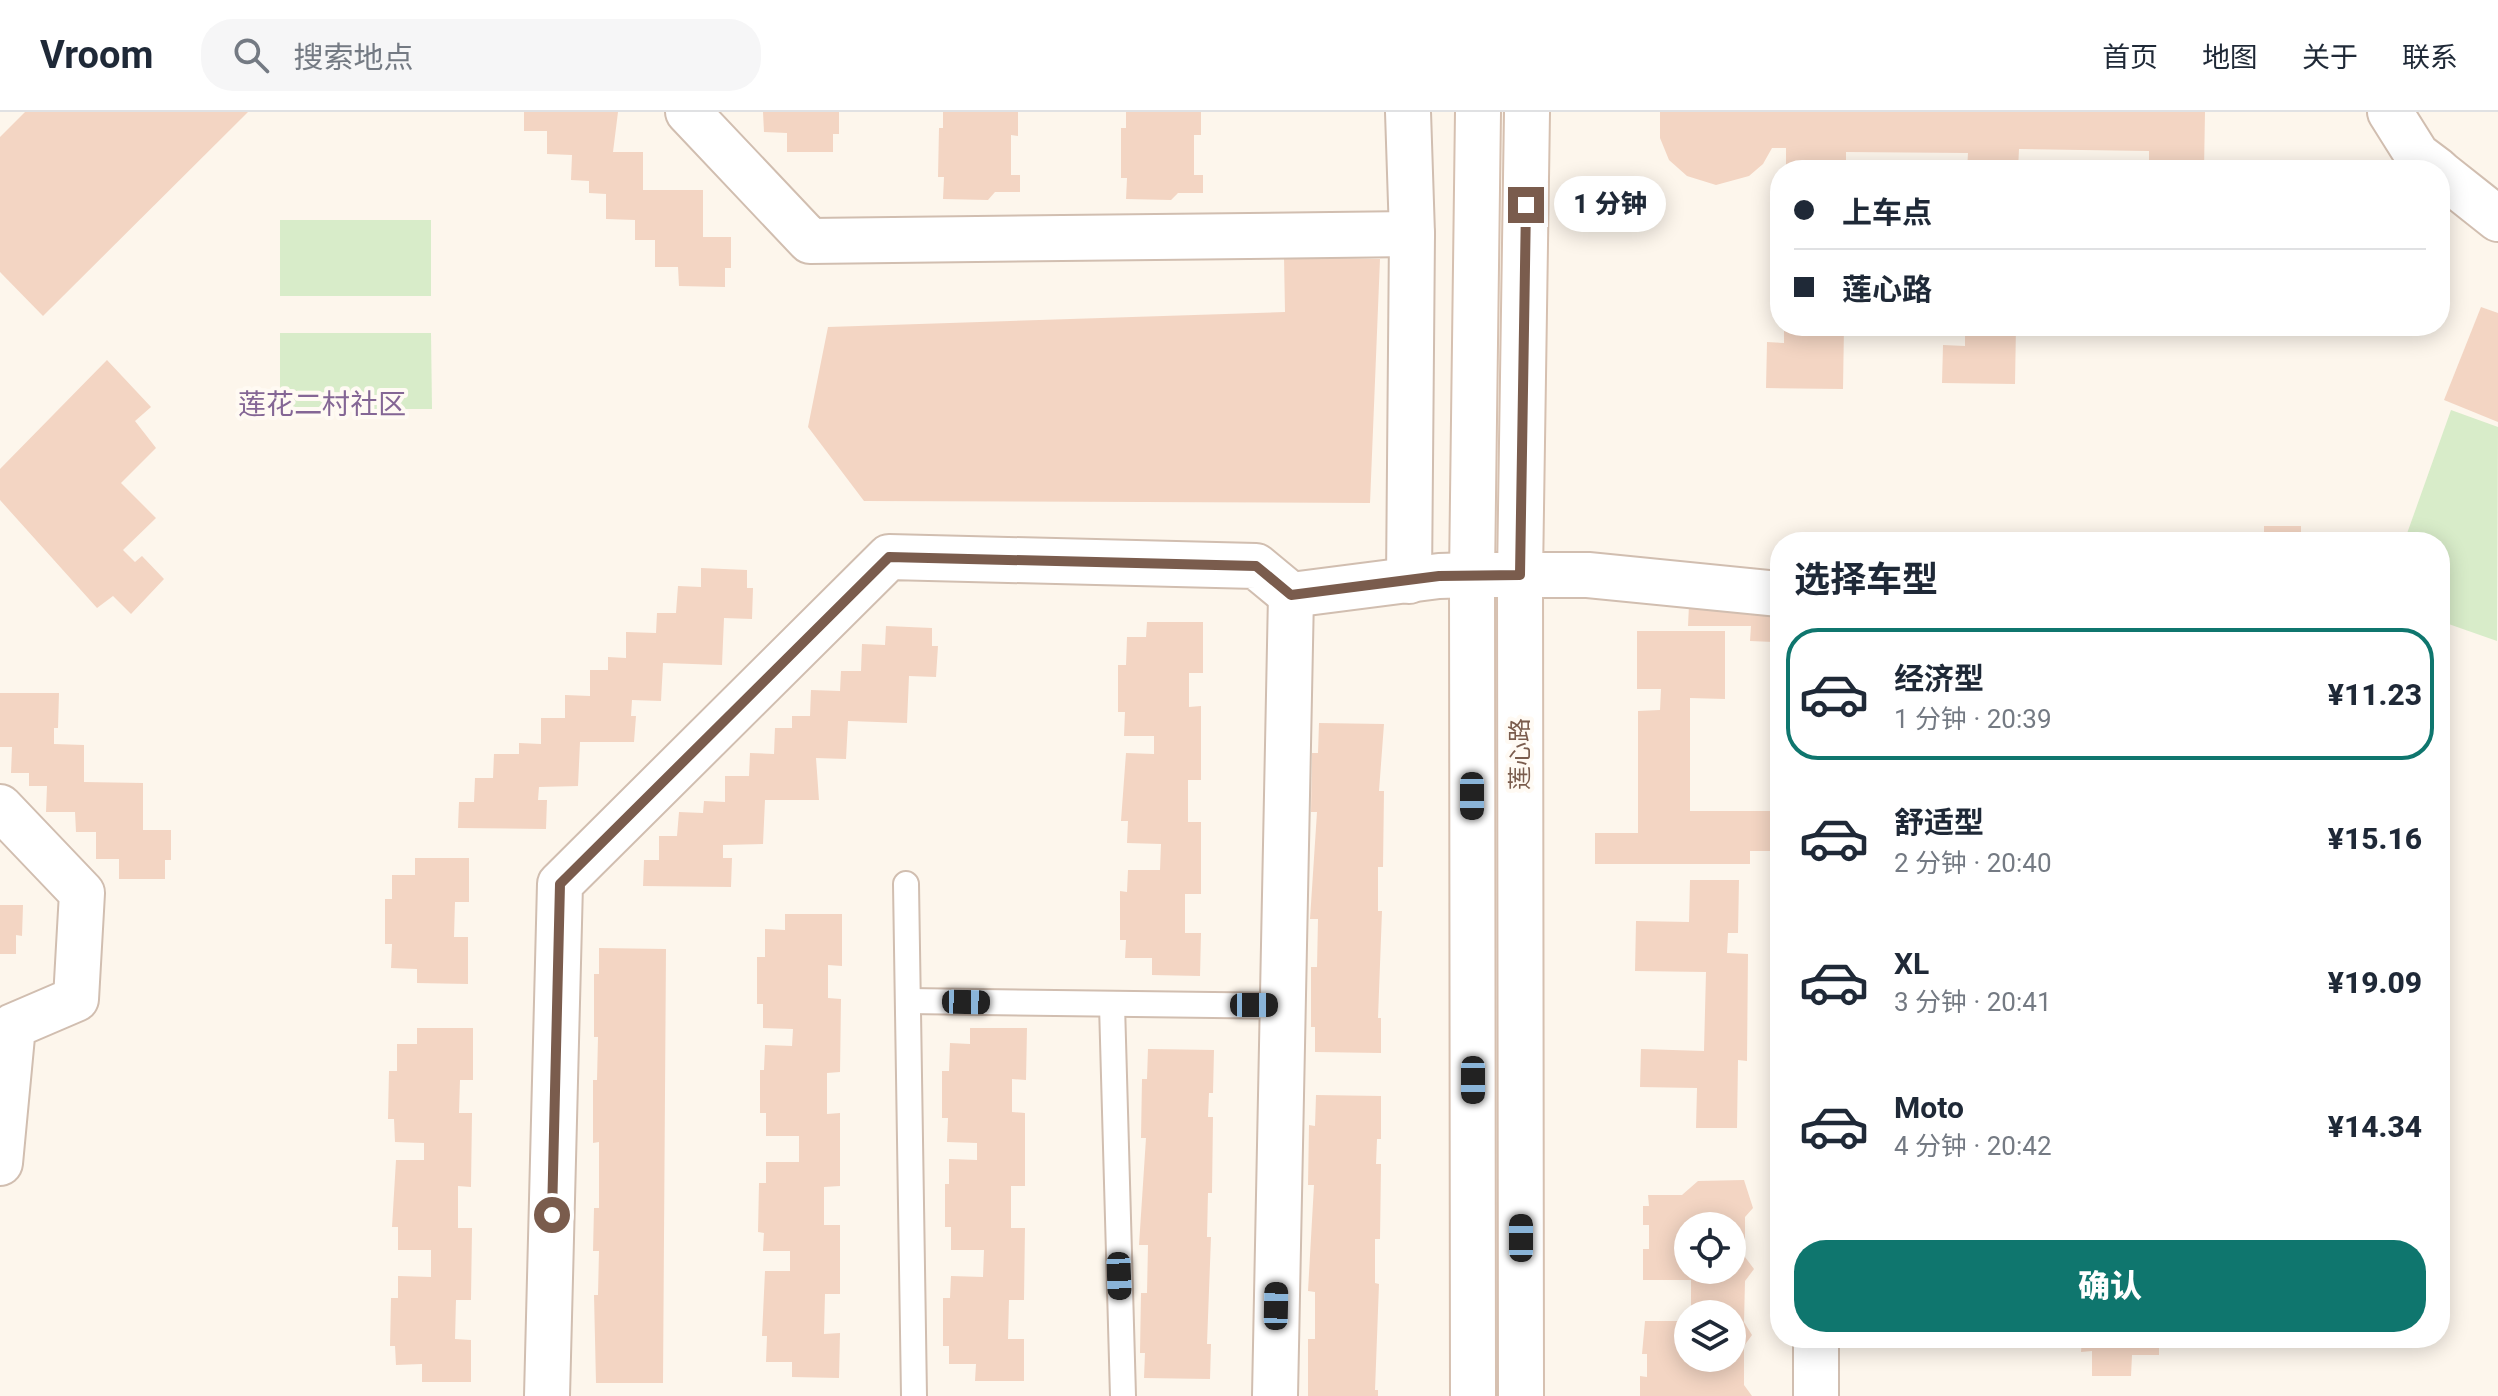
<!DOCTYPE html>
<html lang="zh">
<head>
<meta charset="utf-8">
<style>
	:root { --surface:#fff; --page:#f6f6f7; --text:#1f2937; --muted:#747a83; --line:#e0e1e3; --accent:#0f766e }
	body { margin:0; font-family:Roboto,"Noto Sans SC",sans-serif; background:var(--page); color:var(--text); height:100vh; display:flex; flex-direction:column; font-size:30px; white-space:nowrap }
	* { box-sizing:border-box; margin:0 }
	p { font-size:26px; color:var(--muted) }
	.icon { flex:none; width:44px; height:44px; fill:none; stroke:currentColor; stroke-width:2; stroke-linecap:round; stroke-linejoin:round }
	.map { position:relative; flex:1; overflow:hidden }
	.details { position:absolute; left:1770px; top:420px; width:680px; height:816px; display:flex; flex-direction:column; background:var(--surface); border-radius:32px; box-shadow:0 4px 20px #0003 }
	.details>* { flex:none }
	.banner { position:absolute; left:1770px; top:48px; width:680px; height:176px; border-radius:32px; box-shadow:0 4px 20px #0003; display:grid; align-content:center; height:176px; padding:0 24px; background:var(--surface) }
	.buttons { position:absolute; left:1674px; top:1100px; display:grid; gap:16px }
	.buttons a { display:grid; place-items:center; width:72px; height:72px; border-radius:50%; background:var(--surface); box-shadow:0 4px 20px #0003; font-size:40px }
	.end { position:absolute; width:36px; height:36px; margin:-18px; border:10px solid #7a5c4d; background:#fff; box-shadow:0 0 0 4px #fff }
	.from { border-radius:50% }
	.bubble { position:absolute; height:56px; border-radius:28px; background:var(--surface); box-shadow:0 4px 20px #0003; font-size:26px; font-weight:800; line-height:56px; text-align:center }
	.car { position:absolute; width:24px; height:48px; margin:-24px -12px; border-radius:10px; box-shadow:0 0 6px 2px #0007; background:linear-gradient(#222 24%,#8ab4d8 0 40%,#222 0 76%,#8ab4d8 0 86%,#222 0) }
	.banner b { display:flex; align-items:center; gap:28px; height:76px; font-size:30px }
	.banner b+b { border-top:2px solid var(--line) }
	.banner i { width:20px; height:20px; background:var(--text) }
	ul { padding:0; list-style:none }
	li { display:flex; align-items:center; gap:24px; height:132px; margin:0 16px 12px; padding:0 8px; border:4px solid transparent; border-radius:32px }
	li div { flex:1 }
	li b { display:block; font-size:30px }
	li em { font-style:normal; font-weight:800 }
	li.active { border-color:var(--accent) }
	li>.icon { width:72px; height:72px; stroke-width:1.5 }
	h2 { padding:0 24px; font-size:36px; line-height:96px }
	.action { display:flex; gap:16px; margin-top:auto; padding:16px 24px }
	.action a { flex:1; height:92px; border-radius:32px; background:var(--accent); color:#fff; font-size:32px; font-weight:800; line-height:92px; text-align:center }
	header { display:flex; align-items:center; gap:48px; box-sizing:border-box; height:112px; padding:0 40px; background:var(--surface); border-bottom:2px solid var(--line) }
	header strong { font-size:38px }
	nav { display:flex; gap:44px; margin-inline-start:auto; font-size:28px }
	.search { width:560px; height:72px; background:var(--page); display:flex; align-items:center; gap:20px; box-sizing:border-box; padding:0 28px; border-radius:32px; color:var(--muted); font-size:30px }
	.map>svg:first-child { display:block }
</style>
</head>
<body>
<header>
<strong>Vroom</strong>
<div class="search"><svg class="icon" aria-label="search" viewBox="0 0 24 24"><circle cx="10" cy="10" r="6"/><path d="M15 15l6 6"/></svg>搜索地点</div>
<nav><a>首页</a><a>地图</a><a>关于</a><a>联系</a></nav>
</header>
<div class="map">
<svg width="2498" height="1284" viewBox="0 0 2498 1284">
	<rect width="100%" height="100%" fill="#fdf6ec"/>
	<g fill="#d8ecc9">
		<rect x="280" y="108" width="151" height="76"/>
		<path d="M280,221H431L432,297H280Z"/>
		<path d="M2451,298L2498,315L2497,529L2440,509V430H2404Z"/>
	</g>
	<g fill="#f3d5c3" fill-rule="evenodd">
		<path d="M25,0H248L43,204L0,160V25Z"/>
		<path d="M524,0H618L613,40H643V78H703V125H731V156H725V175L679,174L678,155H655V128H635V108L606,107V82L589,81V69L571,68L572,43L547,42V19H524Z"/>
		<path d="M763,0H839V22H833V40H787V21L764,20Z"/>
		<path d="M943,0H1018V24L1011,23V63H1020V80H995L988,88L943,87L944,65H938L939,16H943Z"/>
		<path d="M1126,0H1201V23H1194V63H1203V81H1178L1171,88L1126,87L1127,66H1121V16H1126Z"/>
		<path d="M1660,0H2205L2204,58H2149V39L2019,37L2018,58H1967L1968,41L1846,40V58H1786V36H1772L1763,52L1749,64L1716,73L1687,64L1669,48L1660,26Z"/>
		<path d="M1284,145L1380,147L1370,391L864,389L808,315L828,215L1285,200Z"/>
		<path d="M2481,195L2498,201V310L2444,288Z"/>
		<path d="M1784,214H1844L1843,277L1766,276L1767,230L1784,231Z"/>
		<path d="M1965,214H2016L2015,272L1942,271L1943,233L1965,234Z"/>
		<path d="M107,248L151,295L135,309L156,336L121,371L156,406L123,438L135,450L142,444L164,467L131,502L113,484L97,496L0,388V357Z"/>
		<rect x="2264" y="414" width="37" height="16"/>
		<path d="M701,456L747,458V476H753L752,507L724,506L722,553L663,551L661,589L632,588L631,604H636L634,630H580L578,674L539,675L538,688H547L546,717L458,716L459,690H474L475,666H493L494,642H519V631L541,632V606H565V583L590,584V558H608V545L626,546V520L656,521L657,501H676L678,474L701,475Z"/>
		<path d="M1689,493H1780V739H1750V752H1595V721H1638V599L1660,598L1661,577H1637V519H1725V587L1690,586V699H1774V530L1750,529L1751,514H1688Z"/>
		<path d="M1147,510H1203V561H1189V595L1201,594V668H1188V710H1201V782H1185V821H1201L1200,864L1152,863V846H1125L1126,828H1120V779L1127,780L1128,758H1160L1161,732L1127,731L1128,709H1121L1126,641L1154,642V624H1124L1125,600H1118V553H1126L1127,525H1146Z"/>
		<path d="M886,514L932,516V534H938L936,565L909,564L907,611L848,609L846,647L816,646L819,688H765L763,732L723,733V746H732L731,775L643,774L644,748H659V724H677L679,700L703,701L704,689L725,690V664H749L750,641L774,642L775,616H792V604H810L811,578L840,579L841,559H861L862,532L885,533Z"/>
		<path d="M0,581H59L58,616H54V632L84,633V670L143,671V718H171V748H165V767H119V747H96V720H76L75,700H46L47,674H29V661H11L12,635H0Z"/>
		<path d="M1319,611L1384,612L1379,679H1384L1383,755H1378V799H1382L1378,906H1381V941L1315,940V915H1311V855H1317L1318,807H1310L1317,700H1311L1312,641H1318Z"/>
		<path d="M415,746H469V790H455L454,825H468V872L417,871V857L391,856L392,832H385V787H392V763H415Z"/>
		<path d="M1690,768H1739L1738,821H1728L1727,841L1748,842L1747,949L1738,948L1737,1016H1696L1697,976L1640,975L1641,937L1704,939L1706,860L1635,859L1636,809L1689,810Z"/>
		<path d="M0,793H23L22,824L16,823V842H0Z"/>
		<path d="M785,802H842V854L828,853V886L841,887L840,960L827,961V1002L840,1001V1074L824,1075V1113H840V1182H825L824,1222L840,1221L839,1266L792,1265V1250H766L767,1224H762L765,1159H790V1139H763L764,1121L758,1120L759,1071H766V1050H799V1024H766V1001H760V958H764L765,933L792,934L793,917L763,916V892H757V845H765V817L785,818Z"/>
		<path d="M599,836L666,837L663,1271H596L594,1183H598L599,1139H593L594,1096H599V1030L593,1031V968H597L598,925H594V862H599Z"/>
		<path d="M417,916H473V968H460L459,1001H472L471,1075L458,1074V1116H472L471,1188H456L455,1227L471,1228V1270H422V1252L396,1253L395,1234H390L391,1186H398V1164L431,1165V1138H398V1115H392L396,1048H424V1031L395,1030L394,1007H388L389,959H397V932H417Z"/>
		<path d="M970,916H1027L1026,968L1012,967V1000L1025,1001V1074H1011V1116H1025L1024,1188H1009L1008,1227H1024V1269H975L976,1252H949V1234H943V1186H950L951,1164L983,1165L984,1138H951V1115H945V1072H949V1047L977,1048V1031L947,1030L948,1006H942V959H949L950,931L970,932Z"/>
		<path d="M1148,937L1214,938L1213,981H1209L1208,1005H1213L1212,1081H1208L1207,1125H1211L1207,1232H1211L1210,1267L1144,1266L1145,1241H1140L1141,1181H1147L1148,1133H1139L1146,1026H1141L1142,967H1147Z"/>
		<path d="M1316,983L1381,984V1027H1377L1376,1052H1381L1380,1127H1375V1171L1379,1172L1375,1278H1378V1284H1308V1227H1315V1180L1308,1179L1314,1073H1308L1309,1013L1315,1014Z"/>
		<path d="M1744,1068L1753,1096L1745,1105V1145L1754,1157L1745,1169L1744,1210L1752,1223L1744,1234V1273L1752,1284H1640V1264L1647,1265V1242H1642L1645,1209H1688V1246H1732V1202H1691V1168H1643V1137H1649V1113H1643V1094H1649L1648,1083H1682L1698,1069ZM1688,1114H1732V1158H1688Z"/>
		<path d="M2082,1226H2159V1243H2132L2131,1264H2092V1239L2081,1240Z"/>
		<rect x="2370" y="1226" width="44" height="5"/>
	</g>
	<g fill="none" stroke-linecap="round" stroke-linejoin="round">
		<defs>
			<g id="lane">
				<path d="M906,772L914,1284"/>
				<path d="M908,889L1282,894"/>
				<path d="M1112,893L1123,1284"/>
			</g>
			<g id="street">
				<path d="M688,0L810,129L1412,122"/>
				<path d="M1408,0L1412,122L1409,469"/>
				<path d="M2390,0L2417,43L2437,58"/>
				<path d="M2440,61L2498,107"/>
				<path d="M0,695L82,781L76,887L13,914L0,1051"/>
				<path d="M1816,1226V1284"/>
				<path d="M547,1284L560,772L889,445L1256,454L1291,483L1439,464L1472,463H1588L1780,482"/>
				<path d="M1275,1284L1291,483"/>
			</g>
			<g id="secondary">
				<path d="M1473,1284L1472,463L1478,0"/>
				<path d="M1521,1284L1520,463L1527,0"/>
			</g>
		</defs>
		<use href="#lane" stroke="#d1beb0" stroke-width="28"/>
		<use href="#street" stroke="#d1beb0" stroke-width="48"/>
		<use href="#secondary" stroke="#d6c0b0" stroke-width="48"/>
		<use href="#lane" stroke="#fff" stroke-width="24"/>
		<use href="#street" stroke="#fff" stroke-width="44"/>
		<use href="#secondary" stroke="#fff" stroke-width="44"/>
	</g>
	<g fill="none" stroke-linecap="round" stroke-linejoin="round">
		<path stroke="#7a5c4d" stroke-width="10" d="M552,1103L560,772L889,445L1256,454L1291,483L1439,464L1520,463L1526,93"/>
	</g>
	<g text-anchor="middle" stroke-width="8" stroke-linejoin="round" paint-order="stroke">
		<g font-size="24" fill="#7a5c4d" stroke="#fffaf3">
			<text transform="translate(1520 642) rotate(-90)" y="8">莲心路</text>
		</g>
		<g font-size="28" fill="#846695" stroke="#fffaf3">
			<text x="322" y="302">莲花二村社区</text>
		</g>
	</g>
</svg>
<div class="buttons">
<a><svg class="icon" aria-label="locate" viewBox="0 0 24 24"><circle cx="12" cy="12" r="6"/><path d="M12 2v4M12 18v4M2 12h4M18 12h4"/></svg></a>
<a><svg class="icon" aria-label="layers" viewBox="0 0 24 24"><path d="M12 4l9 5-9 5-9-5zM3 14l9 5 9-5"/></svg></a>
</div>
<i class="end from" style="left:552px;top:1103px"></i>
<i class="end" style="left:1526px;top:93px"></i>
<div class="bubble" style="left:1554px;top:64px;width:112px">1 分钟</div>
<i class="car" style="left:1472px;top:684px;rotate:180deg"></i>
<i class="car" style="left:966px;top:890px;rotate:91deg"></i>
<i class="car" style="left:1254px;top:893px;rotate:90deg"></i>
<i class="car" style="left:1473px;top:968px;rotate:180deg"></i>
<i class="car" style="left:1521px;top:1126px;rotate:0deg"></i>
<i class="car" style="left:1119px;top:1164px;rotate:178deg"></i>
<i class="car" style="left:1276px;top:1194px;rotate:1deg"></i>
<div class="banner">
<b><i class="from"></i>上车点</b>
<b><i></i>莲心路</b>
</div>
<section class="details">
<h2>选择车型</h2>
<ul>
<li class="active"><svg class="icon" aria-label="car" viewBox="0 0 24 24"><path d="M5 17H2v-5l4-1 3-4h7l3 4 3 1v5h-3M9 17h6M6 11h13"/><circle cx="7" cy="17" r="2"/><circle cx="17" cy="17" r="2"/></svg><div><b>经济型</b><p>1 分钟 · 20:39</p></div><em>¥11.23</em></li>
<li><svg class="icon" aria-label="car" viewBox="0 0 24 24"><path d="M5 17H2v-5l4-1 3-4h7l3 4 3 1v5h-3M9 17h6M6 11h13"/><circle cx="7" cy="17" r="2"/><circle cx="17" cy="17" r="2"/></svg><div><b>舒适型</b><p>2 分钟 · 20:40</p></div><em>¥15.16</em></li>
<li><svg class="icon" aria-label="car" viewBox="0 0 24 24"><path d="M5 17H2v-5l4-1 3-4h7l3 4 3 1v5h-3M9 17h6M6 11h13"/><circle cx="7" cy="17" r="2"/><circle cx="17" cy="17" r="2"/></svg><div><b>XL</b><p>3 分钟 · 20:41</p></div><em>¥19.09</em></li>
<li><svg class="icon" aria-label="car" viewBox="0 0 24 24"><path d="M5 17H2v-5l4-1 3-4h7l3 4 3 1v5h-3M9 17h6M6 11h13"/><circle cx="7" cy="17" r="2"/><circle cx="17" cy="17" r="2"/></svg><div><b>Moto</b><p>4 分钟 · 20:42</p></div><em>¥14.34</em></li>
</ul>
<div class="action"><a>确认</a></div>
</section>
</div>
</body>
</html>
